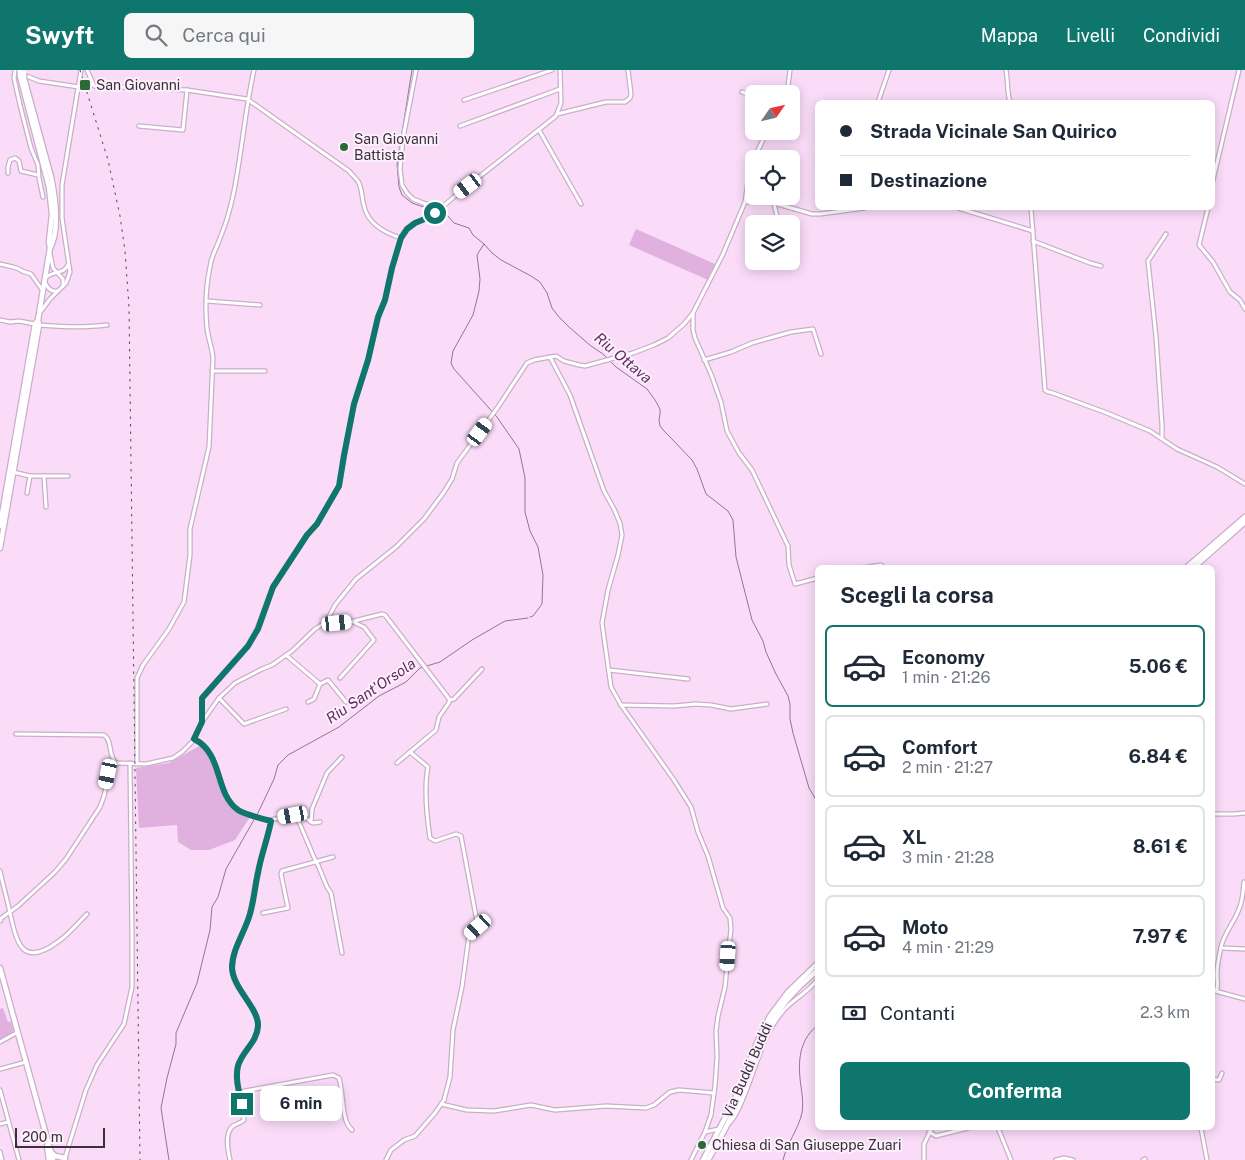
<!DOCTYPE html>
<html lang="it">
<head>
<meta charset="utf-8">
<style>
	:root { --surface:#fff; --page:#f6f6f7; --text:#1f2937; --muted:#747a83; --line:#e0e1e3; --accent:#0f766e }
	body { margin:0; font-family:"Public Sans",sans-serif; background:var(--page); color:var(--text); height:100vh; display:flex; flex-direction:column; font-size:19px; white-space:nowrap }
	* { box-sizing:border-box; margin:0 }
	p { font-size:16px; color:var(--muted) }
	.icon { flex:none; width:28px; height:28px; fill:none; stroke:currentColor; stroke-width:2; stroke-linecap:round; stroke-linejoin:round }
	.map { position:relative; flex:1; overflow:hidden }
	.details { position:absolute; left:815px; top:495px; width:400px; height:565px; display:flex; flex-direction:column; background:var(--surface); border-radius:8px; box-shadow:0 2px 12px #0003 }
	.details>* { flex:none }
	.hud { position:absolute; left:815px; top:30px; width:400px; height:110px; border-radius:8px; box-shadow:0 2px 12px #0003; display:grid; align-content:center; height:110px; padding:0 25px; background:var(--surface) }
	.needle { width:32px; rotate:56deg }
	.fabs { position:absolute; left:745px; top:15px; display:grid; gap:10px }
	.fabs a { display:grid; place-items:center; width:55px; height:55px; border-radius:8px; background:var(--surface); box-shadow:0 2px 12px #0003; font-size:25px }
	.scale { position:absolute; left:15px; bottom:12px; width:90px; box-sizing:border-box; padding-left:5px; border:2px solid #3b303b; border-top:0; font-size:14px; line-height:18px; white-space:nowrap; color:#3b303b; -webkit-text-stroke:4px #fcf0fc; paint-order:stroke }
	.end { position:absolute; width:22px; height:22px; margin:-11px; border:6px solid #0f766e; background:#fff; box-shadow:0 0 0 2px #fff }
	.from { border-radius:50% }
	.bubble { position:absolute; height:35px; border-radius:8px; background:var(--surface); box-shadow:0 2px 12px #0003; font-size:16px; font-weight:700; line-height:35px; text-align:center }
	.car { position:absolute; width:15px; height:30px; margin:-15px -8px; border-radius:6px; box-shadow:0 0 4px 1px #0007; background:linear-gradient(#fff 24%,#345 0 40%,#fff 0 76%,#345 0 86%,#fff 0) }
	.hud b { display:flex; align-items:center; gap:18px; height:48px; font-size:19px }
	.hud b+b { border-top:1px solid var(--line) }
	.hud i { width:12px; height:12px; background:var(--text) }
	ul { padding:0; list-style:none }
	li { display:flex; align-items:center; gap:15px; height:82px; margin:0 10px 8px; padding:0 15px; border:2px solid var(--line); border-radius:8px }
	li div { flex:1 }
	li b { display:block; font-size:19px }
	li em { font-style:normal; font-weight:700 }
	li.active { border-color:var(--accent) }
	li>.icon { width:45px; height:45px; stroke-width:1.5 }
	h2 { padding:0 25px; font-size:22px; line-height:60px }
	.pay { display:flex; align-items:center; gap:12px; height:55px; padding:0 25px; font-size:19px }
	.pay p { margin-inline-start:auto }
	.button { display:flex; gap:10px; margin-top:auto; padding:10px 25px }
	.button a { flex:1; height:58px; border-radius:8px; background:var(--accent); color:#fff; font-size:20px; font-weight:700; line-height:58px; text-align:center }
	header { display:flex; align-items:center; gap:30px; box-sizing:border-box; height:70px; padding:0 25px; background:var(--accent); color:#fff }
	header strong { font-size:24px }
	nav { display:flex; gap:28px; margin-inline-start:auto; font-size:18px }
	.search { width:350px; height:45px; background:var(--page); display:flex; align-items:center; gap:12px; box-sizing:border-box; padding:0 18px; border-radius:8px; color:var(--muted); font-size:19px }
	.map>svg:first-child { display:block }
</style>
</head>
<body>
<header>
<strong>Swyft</strong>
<div class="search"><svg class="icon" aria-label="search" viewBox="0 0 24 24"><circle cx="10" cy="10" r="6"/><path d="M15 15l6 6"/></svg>Cerca qui</div>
<nav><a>Mappa</a><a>Livelli</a><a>Condividi</a></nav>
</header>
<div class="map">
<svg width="1245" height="1090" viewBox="0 0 1245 1090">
	<rect width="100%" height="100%" fill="#fadcf9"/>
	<g fill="#e0b0df">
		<path d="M636,159L715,194L708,210L629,175Z"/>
		<path d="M201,675L205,678L220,707L227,733L250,747L235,770L209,780H191L178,772L177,755L139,758L136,698L169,693Z"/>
		<path d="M3,938L8,952L11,951L14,963L0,970V939Z"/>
	</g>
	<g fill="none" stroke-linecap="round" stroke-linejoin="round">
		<g stroke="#977297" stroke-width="1">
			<path d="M412,0L397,94L399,117L402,125L412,133L435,141"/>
			<path d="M439,143L447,145L454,153L469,158L473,165L484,174L492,183L501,190L531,206L540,212L547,223L552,238L559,247L569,257L591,276L603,284L616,297L647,319L655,330L660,339V344L659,350L660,356L665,362L671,368L692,390L697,399L706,424L728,441L733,450L736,487L752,550L763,571L766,582L776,604L788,626L790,634V649L793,663L809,718L818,733"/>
			<path d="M484,174L477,185L480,209L479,221L473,245L453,281L451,293L454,299L497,347L519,379L525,408V442L530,461L538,477L543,505L542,534L533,546L530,547"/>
			<path d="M257,745L274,709L278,695L288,685L339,657L379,626L406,612L420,598L440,592L472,570L505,551L528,548"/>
			<path d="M169,1090L161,1038L167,1008L176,974V963L197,913L210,860L212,837L218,827L226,799L255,748"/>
			<path d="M783,1090C787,1073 798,1060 802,1043C804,1030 801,1020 800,1008C798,987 801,968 818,955"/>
		</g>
		<defs>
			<g id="street">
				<path d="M87,0L94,16L187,20L247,29L349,101C352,105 357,109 359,113C362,120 362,129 364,136C368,154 385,163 401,168"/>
				<path d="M416,0L403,68L400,99L402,115L407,123L413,129L423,133L440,138"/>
				<path d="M1006,0C1008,11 1007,23 1010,32"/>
				<path d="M15,1L14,8L20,35L31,78L38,95L39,108L43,127"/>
				<path d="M24,5L39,11L79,17"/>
				<path d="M742,22L754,26"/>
				<path d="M787,24L790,0"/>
				<path d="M464,30L552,0"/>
				<path d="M878,32L889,0"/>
				<path d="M557,44L606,32H625L630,28L631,24L628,0"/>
				<path d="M139,56L183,60L187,20"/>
				<path d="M460,56L560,19"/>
				<path d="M539,60L581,134"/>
				<path d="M754,89L767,61"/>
				<path d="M8,103V97L10,90L15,88L19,91L21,101L38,105"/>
				<path d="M1212,114L1239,0"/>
				<path d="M745,132L767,131L812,144H820L865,138"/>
				<path d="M774,134L779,154"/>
				<path d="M958,138L1033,161"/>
				<path d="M1031,138L1045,320L1048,322H1050L1107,343L1150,361L1177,379L1217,397L1245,414"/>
				<path d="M1208,138L1199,175L1213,192L1230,222L1240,230L1245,239"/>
				<path d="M1033,171L1090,193L1101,196"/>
				<path d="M50,184L53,198L63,209V216"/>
				<path d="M0,194L13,197L19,199L22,201L31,204L43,221"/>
				<path d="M45,208C46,207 51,204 52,204C59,201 64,203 68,195"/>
				<path d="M45,213C48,218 51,222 57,221"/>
				<path d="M207,231L260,235"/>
				<path d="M41,241L50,229L66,213L70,202L62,148V115L81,0"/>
				<path d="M693,244V260L695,268L711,304L721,332L727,361L739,383L752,400L788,476L789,495L795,514L818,508"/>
				<path d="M0,250L10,252L19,251L35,254"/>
				<path d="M39,255C62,257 84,258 107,255"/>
				<path d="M550,287L570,325L604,421L614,439L620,453L622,465L618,485L608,520L602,553L611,617L621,635L674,710L691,737L698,762L708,786L723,838L730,848L731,859L728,886L725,917L718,946L716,961L717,987L715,1016L711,1045L705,1062L719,1059"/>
				<path d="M704,290L731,282L752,273L791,262L813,259L821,284"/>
				<path d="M212,301H265"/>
				<path d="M1162,368V355L1156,267L1148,191L1166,164"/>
				<path d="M13,402L30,406H68"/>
				<path d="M44,406L46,437"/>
				<path d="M27,423L30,406"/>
				<path d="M862,498L881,495L884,498"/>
				<path d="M323,554L354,551L382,544L385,545L450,630L448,634L439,647L436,660L397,693"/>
				<path d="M286,585L320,614L328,610L346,632"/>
				<path d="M609,600L688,609"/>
				<path d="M340,608L374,570L364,557L353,552"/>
				<path d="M219,628L244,654L286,639"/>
				<path d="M450,630L454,629L482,599"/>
				<path d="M308,632L314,629L320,614"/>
				<path d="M621,635L674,636L696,634L711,635L731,639L767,634"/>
				<path d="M202,651V629L248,576L257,559L273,517L307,465L317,454L339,416L354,334L368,291L378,247L385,230L392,198L401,168L407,159L415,153L432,146L455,126L556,46L561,33L560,0"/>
				<path d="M16,664L104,665C111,670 109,678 112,686C113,689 114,691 116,694"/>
				<path d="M194,669C223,683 214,721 237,739C241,742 265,751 270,750C280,749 290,743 300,746C305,746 309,751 313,753L320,752"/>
				<path d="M137,694V608L143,595L169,559L184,532L190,485V459L209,377L213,288C212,277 208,268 207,258C205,238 206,216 210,197C211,186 217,178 220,168C226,154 231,136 234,121C242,81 245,40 254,0"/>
				<path d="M1212,744H1234L1245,743"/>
				<path d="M296,745L316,792L318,795L327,817L331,823L342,883"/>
				<path d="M311,752L312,739L327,703L342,687"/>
				<path d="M0,801C3,815 7,829 10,843C17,875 23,898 59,871C69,864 78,853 87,844"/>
				<path d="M263,843L288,838L281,804L282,801L333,787"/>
				<path d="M0,849L18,836L55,802L66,789L100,737L104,726L109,704L112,697L117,693L146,694L173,688L182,682L192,672L202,652L219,628L235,613L262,599L272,595L292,581L315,559L323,554L330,545L335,535L356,509L396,477L424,449L444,422L452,409L457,393L498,337L527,293L534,290L556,286L564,291L579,295L585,296L633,283L654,275L668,268L684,254L693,243L723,184L745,132L750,98L754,90"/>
				<path d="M1221,878L1245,879"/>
				<path d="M1212,920H1217C1218,914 1217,910 1217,904C1217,895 1219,886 1221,877C1224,863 1234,853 1239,839C1243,831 1243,821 1244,812"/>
				<path d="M1215,921L1245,929"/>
				<path d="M0,972L18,962"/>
				<path d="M0,999L26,992"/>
				<path d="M1212,1009L1219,1010L1222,1003"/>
				<path d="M0,1020L19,1090"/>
				<path d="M239,1022L333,1005L339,1008C343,1021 342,1043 347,1053C348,1056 350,1058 352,1060"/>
				<path d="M441,1034L467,1040L494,1041L531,1035L555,1040L606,1036L646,1038L654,1035L670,1022L679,1020L714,1023"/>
				<path d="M0,1054L8,1052"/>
				<path d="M728,1054C740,1047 758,985 765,970C771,957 779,944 789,935C799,926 810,920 818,909"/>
				<path d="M998,1058L1011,1090"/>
				<path d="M1201,1058L1207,1090"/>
				<path d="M929,1062L936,1066L968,1058"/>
				<path d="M0,1082L2,1090"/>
				<path d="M65,1088L86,1020L97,995L124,954L132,917V868L130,693"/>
				<path d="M230,1090C228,1081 224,1063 233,1056C236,1054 241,1053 244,1050C243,1033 234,1015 237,998C240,981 259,972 258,954C257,939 236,920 233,903C229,881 246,863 250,842C253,830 255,817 257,804C261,787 266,770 271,753L270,750"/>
				<path d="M386,1090L391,1080L404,1070L415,1066L435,1043L444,1030L450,1007L453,960L462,917L469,865L478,857L461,766L456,764L435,771L430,768C427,748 424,717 428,697L410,682"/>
				<path d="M691,1090L705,1062"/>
				<path d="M924,1090V1074L932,1058"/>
				<path d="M1056,1090L1064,1088L1073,1090"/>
				<path d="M1143,1090L1145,1089"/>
			</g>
			<g id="secondary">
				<path d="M20,6L49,117L52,144L49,172L50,177"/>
				<path d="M0,456L35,254L38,250"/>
				<path d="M0,478L39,255L38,250L50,178C60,161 55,126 51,107L24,8"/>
				<path d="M1186,498L1245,447"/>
				<path d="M1193,498L1245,452"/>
				<path d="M0,850V849"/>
				<path d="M0,898L53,1090"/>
				<path d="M47,1076L49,1090"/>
				<path d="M52,1083L55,1086L65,1088"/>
				<path d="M703,1090L735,1029L756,975L770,946L788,922L818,893"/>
				<path d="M708,1090C720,1069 732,1048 741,1025C753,997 760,967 778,942C789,925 803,913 818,900"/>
			</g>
		</defs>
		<use href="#street" stroke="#caaec9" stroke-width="5.5"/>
		<use href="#secondary" stroke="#caaec9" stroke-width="7"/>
		<use href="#street" stroke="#fff" stroke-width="3"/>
		<use href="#secondary" stroke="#fff" stroke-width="4.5"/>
		<path stroke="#564956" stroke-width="1" stroke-dasharray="2.5 5" stroke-linecap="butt" d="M80,0L108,90L120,146L125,181L129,237L140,1090"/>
		<defs>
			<g id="secondary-bridge">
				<path d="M20,1V6"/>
				<path d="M24,3V8"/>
			</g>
		</defs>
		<use href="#secondary-bridge" stroke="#caaec9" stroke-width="7" stroke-linecap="butt"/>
		<use href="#secondary-bridge" stroke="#fff" stroke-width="4.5"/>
	</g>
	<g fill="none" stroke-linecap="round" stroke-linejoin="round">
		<path stroke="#0f766e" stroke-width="6" d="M242,1034C239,1022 235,1008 238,996C242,981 257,973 258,956C259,938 233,919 232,898C232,879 245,862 250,844C254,830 255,816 258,803C261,785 268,768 271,751C263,749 244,744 238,740C214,723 224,684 194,669L202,652V628L248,576L258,559L273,517L307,465L317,454L339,416L344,385L354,334L368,290L378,247L385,230L392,198L401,168L407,159L415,153L432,146L435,143"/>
	</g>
	<g fill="#2b6c36" stroke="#fcf0fc" stroke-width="2">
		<rect x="79" y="9" width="12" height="12" rx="2.5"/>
		<circle cx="344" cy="77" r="5"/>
		<circle cx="702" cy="1075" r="5"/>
	</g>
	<g text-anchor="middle" stroke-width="4" stroke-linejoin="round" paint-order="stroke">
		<g font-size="14" fill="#3b303b" stroke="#fcf0fc" text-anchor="start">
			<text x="96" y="20">San Giovanni</text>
			<text x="354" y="74">San Giovanni<tspan x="354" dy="16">Battista</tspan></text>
			<text x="712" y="1080">Chiesa di San Giuseppe Zuari</text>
		</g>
		<g font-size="14" fill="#3b303b" stroke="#fcf0fc">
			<text transform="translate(747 1000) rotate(-66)" y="5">Via Buddi Buddi</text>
		</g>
		<g font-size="15" font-style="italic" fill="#662b66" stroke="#fcf0fc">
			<text transform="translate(623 288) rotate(40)" y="5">Riu Ottava</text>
			<text transform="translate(371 621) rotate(-34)" y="5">Riu Sant'Orsola</text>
		</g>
	</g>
</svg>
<div class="fabs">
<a><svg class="needle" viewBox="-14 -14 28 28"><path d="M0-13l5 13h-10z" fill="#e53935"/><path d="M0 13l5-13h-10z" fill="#747a83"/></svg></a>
<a><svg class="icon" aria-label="locate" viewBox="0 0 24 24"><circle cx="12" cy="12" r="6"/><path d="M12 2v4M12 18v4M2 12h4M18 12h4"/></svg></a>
<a><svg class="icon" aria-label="layers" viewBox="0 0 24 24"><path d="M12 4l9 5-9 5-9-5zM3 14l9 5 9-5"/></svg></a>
</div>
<div class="scale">200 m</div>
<i class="end from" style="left:435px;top:143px"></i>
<i class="end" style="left:242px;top:1034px"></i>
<div class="bubble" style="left:260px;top:1016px;width:82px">6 min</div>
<i class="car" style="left:468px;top:116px;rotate:233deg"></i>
<i class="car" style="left:480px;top:362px;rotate:36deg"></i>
<i class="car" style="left:337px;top:553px;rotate:84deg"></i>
<i class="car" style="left:108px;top:704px;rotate:192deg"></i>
<i class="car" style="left:293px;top:745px;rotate:260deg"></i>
<i class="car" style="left:478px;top:857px;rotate:228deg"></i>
<i class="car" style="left:728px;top:886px;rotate:184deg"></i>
<div class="hud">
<b><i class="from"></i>Strada Vicinale San Quirico</b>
<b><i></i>Destinazione</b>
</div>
<section class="details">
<h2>Scegli la corsa</h2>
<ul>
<li class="active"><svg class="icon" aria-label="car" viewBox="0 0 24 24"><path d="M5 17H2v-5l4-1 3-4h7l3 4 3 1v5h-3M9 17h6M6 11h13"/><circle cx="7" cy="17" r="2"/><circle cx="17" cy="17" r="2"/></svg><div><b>Economy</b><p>1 min · 21:26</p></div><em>5.06 €</em></li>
<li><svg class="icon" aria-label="car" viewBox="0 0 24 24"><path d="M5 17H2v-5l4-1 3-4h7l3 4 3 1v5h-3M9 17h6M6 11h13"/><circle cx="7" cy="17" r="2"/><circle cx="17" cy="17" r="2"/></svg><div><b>Comfort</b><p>2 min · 21:27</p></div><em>6.84 €</em></li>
<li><svg class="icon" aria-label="car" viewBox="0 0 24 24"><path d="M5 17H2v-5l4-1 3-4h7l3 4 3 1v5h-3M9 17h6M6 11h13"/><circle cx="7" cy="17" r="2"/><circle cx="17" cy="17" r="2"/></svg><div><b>XL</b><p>3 min · 21:28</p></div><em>8.61 €</em></li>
<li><svg class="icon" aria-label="car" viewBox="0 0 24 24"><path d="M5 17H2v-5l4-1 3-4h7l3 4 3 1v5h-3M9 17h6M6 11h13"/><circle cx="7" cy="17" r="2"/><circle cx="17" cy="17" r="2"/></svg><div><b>Moto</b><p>4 min · 21:29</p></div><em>7.97 €</em></li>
</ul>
<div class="pay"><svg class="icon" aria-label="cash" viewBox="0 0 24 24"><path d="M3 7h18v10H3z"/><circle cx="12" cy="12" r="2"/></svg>Contanti<p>2.3 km</p></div>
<div class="button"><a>Conferma</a></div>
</section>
</div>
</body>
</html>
